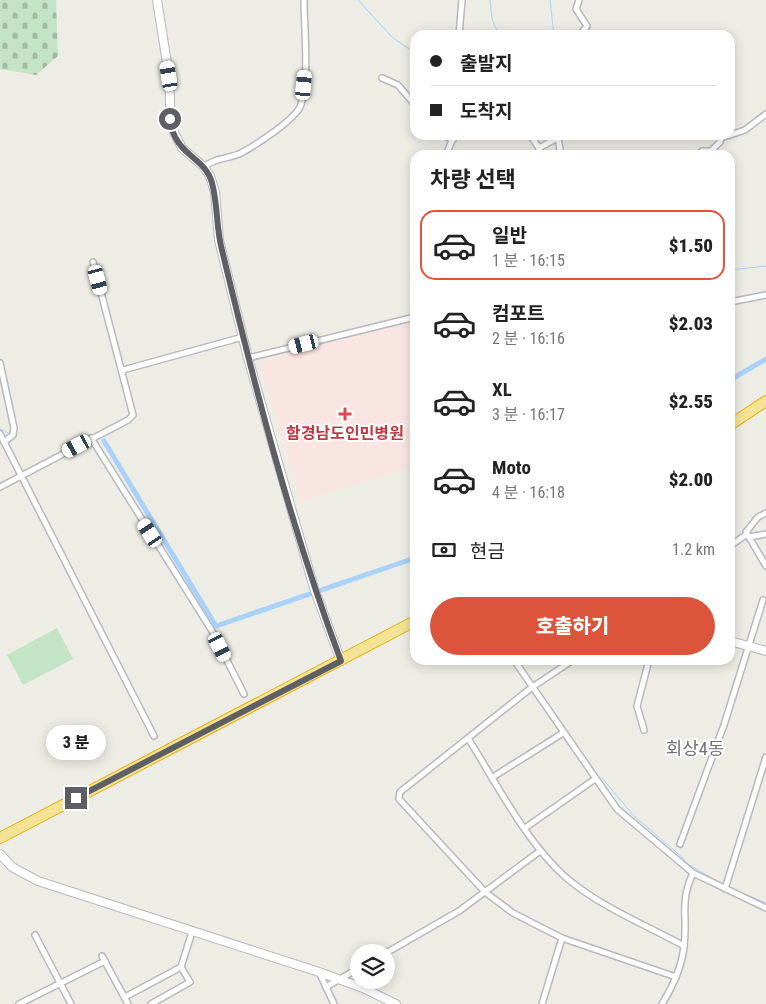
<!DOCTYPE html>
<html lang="ko">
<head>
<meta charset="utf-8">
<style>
	:root { --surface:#fff; --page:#f2f2f2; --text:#222; --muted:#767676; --line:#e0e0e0; --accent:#dc543c }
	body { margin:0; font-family:"Roboto Condensed","Noto Sans KR",sans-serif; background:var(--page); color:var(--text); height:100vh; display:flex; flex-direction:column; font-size:19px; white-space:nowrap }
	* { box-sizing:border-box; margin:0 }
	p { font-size:16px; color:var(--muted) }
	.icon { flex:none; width:28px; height:28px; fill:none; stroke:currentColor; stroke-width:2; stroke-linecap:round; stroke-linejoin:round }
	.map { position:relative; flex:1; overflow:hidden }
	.sheet { position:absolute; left:410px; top:150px; width:325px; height:515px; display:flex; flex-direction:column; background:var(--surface); border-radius:15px; box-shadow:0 2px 12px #0003 }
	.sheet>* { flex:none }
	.top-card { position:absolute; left:410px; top:30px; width:325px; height:110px; border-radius:15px; box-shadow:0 2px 12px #0003; display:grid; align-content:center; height:110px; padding:0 20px; background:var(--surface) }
	.tools { position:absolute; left:350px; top:944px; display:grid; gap:10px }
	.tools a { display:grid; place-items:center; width:45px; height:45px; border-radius:50%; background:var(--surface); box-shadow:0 2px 12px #0003; font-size:25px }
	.end { position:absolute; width:22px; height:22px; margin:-11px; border:6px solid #5d5f64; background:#fff; box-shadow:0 0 0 2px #fff }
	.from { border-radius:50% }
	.bubble { position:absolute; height:35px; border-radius:18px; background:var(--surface); box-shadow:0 2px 12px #0003; font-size:16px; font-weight:800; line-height:35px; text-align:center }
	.car { position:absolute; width:15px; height:30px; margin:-15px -8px; border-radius:6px; box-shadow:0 0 4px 1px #0007; background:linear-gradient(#fff 24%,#345 0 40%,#fff 0 76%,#345 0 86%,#fff 0) }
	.top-card b { display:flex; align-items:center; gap:18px; height:48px; font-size:19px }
	.top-card b+b { border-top:1px solid var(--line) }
	.top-card i { width:12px; height:12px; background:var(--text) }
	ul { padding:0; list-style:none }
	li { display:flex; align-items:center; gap:15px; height:70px; margin:0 10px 8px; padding:0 10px; border:2px solid transparent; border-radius:15px }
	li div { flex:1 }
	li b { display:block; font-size:19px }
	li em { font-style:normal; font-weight:800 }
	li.selected { border-color:var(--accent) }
	li>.icon { width:45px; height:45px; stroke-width:1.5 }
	h2 { padding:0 20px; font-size:22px; line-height:60px }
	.pay { display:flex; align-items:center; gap:12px; height:55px; padding:0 20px; font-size:19px }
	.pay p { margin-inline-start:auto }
	.primary-button { display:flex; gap:10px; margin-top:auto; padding:10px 20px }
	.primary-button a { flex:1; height:58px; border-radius:30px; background:var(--accent); color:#fff; font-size:20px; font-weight:800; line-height:58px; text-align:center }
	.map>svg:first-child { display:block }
</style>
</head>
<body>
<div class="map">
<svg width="766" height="1004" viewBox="0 0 766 1004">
	<defs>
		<pattern id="cemetery-stones" width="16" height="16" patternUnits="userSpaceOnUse" patternTransform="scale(1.25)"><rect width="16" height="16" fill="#c3e4c5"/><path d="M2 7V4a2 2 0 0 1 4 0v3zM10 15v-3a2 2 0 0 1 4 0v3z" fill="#a2bca4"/></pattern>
	</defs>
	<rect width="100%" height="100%" fill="#eeede5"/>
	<path fill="#f9e6e2" d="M415,321V466L301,501L259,361Z"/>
	<path fill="#c3e4c5" d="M57,628L73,659L23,685L7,655Z"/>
	<path fill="url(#cemetery-stones)" d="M0,0H56L58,56L36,75L0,69Z"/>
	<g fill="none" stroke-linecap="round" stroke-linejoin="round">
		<g stroke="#aad1f9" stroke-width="1">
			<path d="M358,0L392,37L415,53"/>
			<path d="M490,0L492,19L499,35"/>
			<path d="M550,0L554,35"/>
			<path d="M538,135L542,139L553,135"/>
			<path d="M556,143L558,155"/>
			<path d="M730,270L766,266"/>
			<path d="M0,429L8,433"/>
			<path d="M602,778L634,816L683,858L686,863L722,884"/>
			<path d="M756,798L728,887L766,903"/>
		</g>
		<g stroke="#aad1f9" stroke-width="5">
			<path d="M730,380L766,359"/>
			<path d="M104,441L216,626L415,558"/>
		</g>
		<defs>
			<g id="street">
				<path d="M579,0L576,9L587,26L580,35"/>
				<path d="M459,35L462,0"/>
				<path d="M382,78L398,85L415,105"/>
				<path d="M444,135L453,140"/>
				<path d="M530,135L539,148V155"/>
				<path d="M717,135L721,138L745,130L766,114"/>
				<path d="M558,138L561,155"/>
				<path d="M539,148L563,135"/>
				<path d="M447,153L454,135"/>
				<path d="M699,155L702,151H711L720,142L721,138"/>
				<path d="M204,167C215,157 231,159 243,152C257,144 293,121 300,107C310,84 304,26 304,0"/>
				<path d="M730,302L766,295"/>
				<path d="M248,358L415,317"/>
				<path d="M0,363L14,428L13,435L4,442"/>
				<path d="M123,370L243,337"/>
				<path d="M0,434L154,736"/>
				<path d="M91,438L212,631L244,694"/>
				<path d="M0,487L128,420L133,415L93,262"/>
				<path d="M766,513L758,517L746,532L766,566"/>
				<path d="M749,537L766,534"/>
				<path d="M730,546L747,534"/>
				<path d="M514,660L617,809L693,873L766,908"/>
				<path d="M573,660L531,688L400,792L399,799L485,892L513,913L562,938L676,977"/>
				<path d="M644,730L637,706L649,660"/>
				<path d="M468,738C496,783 529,847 569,880C603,908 646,925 684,946"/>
				<path d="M493,777L563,733"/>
				<path d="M525,828L595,779"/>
				<path d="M680,844L724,725L763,600"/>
				<path d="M725,889L766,757"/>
				<path d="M35,935L71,1004"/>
				<path d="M386,953L459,911L540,851"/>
				<path d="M102,956L128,1004"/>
				<path d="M319,972L334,1004"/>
				<path d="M326,987L359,968"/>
				<path d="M125,997L181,967"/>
				<path d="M19,1004L105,961"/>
				<path d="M151,1004L190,982L181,967L192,932"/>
				<path d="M542,1004L562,938"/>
				<path d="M662,1004C673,986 682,967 684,946C688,916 679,903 693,873"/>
			</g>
			<g id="secondary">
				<path d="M157,0L169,76L171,126L182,148L204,167L210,176L215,192L219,240L248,358L314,588L341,661"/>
				<path d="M730,641L766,651"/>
				<path d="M0,854L12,867L38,881L319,972L363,988L396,1004"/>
			</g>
			<g id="highway">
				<path d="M730,425L766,401"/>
				<path d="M0,838L415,621"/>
			</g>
		</defs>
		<use href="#street" stroke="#b7b9be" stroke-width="8"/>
		<use href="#secondary" stroke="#b8bac0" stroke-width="10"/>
		<use href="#highway" stroke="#e2af11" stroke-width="12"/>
		<use href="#street" stroke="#fff" stroke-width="5"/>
		<use href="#secondary" stroke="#fff" stroke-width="8"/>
		<use href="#highway" stroke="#f5e395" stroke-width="10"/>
	</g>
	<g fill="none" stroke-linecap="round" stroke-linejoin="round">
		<path stroke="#5d5f64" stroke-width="6" d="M76,798L341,661C291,528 255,388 222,250C216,228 218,205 212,183C205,156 174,156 170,119"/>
	</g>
	<path fill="#e0444e" stroke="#fff" stroke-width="2" d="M342.5 406.5h5v5h5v5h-5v5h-5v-5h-5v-5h5z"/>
	<g text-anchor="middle" stroke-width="4" stroke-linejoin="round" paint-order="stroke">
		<g font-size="16" font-weight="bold" fill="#be3a42" stroke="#fff">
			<text x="345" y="439">함경남도인민병원</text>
		</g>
		<g font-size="18" fill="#6e7176" stroke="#fff">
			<text x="695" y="755">회상4동</text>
		</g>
	</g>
</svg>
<div class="tools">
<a><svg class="icon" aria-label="layers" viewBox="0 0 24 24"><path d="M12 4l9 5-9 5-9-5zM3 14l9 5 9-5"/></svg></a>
</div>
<i class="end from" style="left:170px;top:119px"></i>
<i class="end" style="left:76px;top:798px"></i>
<div class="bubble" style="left:46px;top:725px;width:60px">3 분</div>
<i class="car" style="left:169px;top:76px;rotate:351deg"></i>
<i class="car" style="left:304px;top:85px;rotate:5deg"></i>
<i class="car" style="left:98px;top:280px;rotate:165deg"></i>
<i class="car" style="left:304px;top:344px;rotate:256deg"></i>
<i class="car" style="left:77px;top:446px;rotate:242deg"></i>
<i class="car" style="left:150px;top:533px;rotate:327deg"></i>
<i class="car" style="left:220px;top:647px;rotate:153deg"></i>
<div class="top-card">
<b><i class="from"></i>출발지</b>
<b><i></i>도착지</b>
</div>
<section class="sheet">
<h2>차량 선택</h2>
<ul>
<li class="selected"><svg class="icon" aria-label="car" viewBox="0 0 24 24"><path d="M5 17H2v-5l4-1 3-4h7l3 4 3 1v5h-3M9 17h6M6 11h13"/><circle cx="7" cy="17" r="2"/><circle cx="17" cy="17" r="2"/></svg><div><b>일반</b><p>1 분 · 16:15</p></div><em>$1.50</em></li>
<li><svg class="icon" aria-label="car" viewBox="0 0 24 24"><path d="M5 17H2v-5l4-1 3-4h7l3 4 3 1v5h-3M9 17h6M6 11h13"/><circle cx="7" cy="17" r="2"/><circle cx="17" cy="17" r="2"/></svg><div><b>컴포트</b><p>2 분 · 16:16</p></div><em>$2.03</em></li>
<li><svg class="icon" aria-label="car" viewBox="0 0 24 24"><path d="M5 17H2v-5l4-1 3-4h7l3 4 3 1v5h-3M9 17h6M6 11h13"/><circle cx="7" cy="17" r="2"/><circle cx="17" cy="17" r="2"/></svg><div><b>XL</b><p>3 분 · 16:17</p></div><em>$2.55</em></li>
<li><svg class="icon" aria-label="car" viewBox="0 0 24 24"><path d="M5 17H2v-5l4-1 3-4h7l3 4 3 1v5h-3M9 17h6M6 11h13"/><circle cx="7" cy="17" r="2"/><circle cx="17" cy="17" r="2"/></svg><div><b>Moto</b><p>4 분 · 16:18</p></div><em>$2.00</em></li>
</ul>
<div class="pay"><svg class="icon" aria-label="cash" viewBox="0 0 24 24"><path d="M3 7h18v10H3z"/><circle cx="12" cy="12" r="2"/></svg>현금<p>1.2 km</p></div>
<div class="primary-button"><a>호출하기</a></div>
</section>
</div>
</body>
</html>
